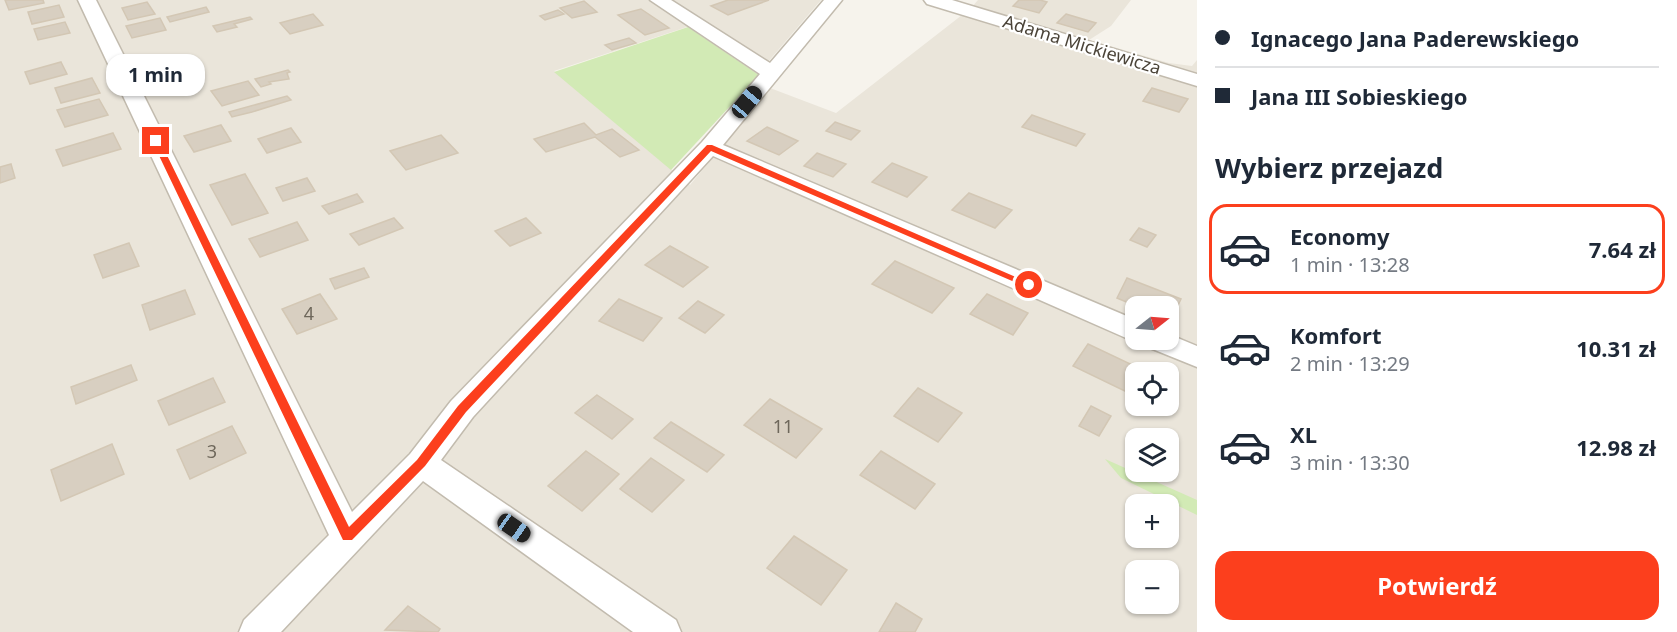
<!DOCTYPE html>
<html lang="pl">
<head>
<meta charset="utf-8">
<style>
	:root { --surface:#fff; --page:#f2f2f3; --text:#1f2937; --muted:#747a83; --line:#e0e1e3; --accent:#fc3f1d }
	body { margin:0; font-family:"Noto Sans",sans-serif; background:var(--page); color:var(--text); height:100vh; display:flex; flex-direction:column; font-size:22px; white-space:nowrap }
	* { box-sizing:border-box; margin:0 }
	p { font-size:20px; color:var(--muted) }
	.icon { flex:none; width:33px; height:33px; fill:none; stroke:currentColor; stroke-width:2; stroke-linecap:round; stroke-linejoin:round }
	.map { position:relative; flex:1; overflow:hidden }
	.panel { display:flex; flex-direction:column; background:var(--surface); width:480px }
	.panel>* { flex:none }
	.guide { display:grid; align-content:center; height:132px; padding:0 18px; background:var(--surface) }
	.needle { width:39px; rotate:73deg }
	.controls { position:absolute; left:1125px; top:296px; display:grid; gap:12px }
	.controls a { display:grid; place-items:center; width:54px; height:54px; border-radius:12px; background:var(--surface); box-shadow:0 2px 4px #0004; font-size:30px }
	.end { position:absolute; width:27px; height:27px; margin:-14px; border:8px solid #fc3f1d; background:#fff; box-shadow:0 0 0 3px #fff }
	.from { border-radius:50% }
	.bubble { position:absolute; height:42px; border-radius:18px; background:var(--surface); box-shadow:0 2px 4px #0004; font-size:20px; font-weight:700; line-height:42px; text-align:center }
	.car { position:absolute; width:18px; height:36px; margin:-18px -9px; border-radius:8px; box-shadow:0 0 4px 2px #0007; background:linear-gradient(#222 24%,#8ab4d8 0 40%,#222 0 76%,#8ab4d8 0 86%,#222 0) }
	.guide b { display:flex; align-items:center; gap:21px; height:57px; font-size:22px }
	.guide b+b { border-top:2px solid var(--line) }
	.guide i { width:15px; height:15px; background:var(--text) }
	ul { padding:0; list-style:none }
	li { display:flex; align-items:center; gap:18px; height:90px; margin:0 12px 9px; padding:0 6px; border:3px solid transparent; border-radius:18px }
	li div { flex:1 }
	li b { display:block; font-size:22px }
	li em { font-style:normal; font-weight:700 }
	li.selected { border-color:var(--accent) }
	li>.icon { width:54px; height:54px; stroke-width:1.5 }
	h2 { padding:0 18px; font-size:27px; line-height:72px }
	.action { display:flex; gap:12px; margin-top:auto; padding:12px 18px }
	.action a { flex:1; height:69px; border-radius:18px; background:var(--accent); color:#fff; font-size:24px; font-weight:700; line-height:69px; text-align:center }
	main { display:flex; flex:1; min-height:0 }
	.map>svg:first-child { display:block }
</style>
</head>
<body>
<main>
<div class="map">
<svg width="1197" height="632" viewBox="0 0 1197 632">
	<rect width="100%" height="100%" fill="#f6f3ec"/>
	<path fill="#eae5da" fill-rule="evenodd" d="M0,0H821L767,63L702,22L554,71L690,185L770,88L836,113L971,8L978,0H1131L1111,26L1089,40L1169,63L1192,66L1197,60V632H0ZM1136,306H1168V339H1136ZM1136,372H1168V405H1136ZM1136,438H1168V471H1136ZM1136,504H1168V537H1136ZM1136,570H1168V603H1136Z"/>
	<g fill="#d2eab5">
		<path d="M688,27L759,75L671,170L554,72Z"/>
		<path d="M1105,459L1197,500V515L1121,478Z"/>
	</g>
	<g fill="#d8cfc1" stroke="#d3c7b4" stroke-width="1.5">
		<path d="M5,0H43L44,3L9,10Z"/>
		<path d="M728,0H769L728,15L711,6Z"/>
		<path d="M1019,0H1040L1047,2L1039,13L1013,6Z"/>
		<path d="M584,1L597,12L572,18L560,8Z"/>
		<path d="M147,2L155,14L128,20L122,8Z"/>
		<path d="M59,5L64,17L32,24L28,12Z"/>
		<path d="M206,7L209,12L170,22L167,17Z"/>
		<path d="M641,9L669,28L645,35L618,15Z"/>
		<path d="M558,10L564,14L545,20L540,16Z"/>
		<path d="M313,14L323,25L290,34L280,23Z"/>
		<path d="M1066,14L1096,23L1088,32L1057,23Z"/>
		<path d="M250,17L252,19L234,24L237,27L217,32L213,26Z"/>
		<path d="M160,18L166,30L132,38L126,26Z"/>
		<path d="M65,22L70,33L38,40L34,29Z"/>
		<path d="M629,38L636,43L612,50L605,45Z"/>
		<path d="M61,62L67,74L30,84L25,72Z"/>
		<path d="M288,70L290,72L287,73L289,79L269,82L271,84L261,87L255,79Z"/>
		<path d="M92,78L100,93L61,103L55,88Z"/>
		<path d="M248,81L259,95L222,106L211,91Z"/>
		<path d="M1152,88L1188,99L1179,112L1143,101Z"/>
		<path d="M287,96L291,100L252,112L232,117L229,112Z"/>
		<path d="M99,99L108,115L65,127L57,110Z"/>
		<path d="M1032,115L1085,134L1076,146L1022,127Z"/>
		<path d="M835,122L860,131L851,140L826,131Z"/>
		<path d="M584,123L596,135L612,129L639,150L620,157L595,137L546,152L534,139Z"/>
		<path d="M221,125L231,141L194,152L184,136Z"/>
		<path d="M767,127L798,141L779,155L747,141Z"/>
		<path d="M291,128L301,142L267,153L258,139Z"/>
		<path d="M113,133L121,149L63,166L56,150Z"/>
		<path d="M441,135L458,153L406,170L390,151Z"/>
		<path d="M817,153L846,164L833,177L804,166Z"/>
		<path d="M892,163L927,177L907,197L872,182Z"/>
		<path d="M11,164L15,178L0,183V167Z"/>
		<path d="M245,174L268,213L232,225L210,185Z"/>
		<path d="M307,178L315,191L283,201L276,188Z"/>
		<path d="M969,193L1012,210L995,228L952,210Z"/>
		<path d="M357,194L363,202L329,214L322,206Z"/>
		<path d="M394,218L403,228L359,245L350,234Z"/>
		<path d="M526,218L541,233L510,246L495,231Z"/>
		<path d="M297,222L308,240L260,257L249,239Z"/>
		<path d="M1139,228L1156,235L1147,247L1130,240Z"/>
		<path d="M129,243L139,266L103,278L94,255Z"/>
		<path d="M670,246L708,267L683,287L645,265Z"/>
		<path d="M895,261L954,288L932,313L872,284Z"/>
		<path d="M364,268L369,277L335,289L330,279Z"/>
		<path d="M1127,278L1181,299L1171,320L1168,319V306H1136L1117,298Z"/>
		<path d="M185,290L195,314L150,330L142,305Z"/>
		<path d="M320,294L337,319L297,334L282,309Z"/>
		<path d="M987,294L1028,313L1013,335L970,314Z"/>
		<path d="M619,299L662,318L643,341L599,321Z"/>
		<path d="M698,301L724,315L705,333L679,318Z"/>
		<path d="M1088,344L1143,370L1136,372V382L1129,393L1073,366Z"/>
		<path d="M131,365L137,380L76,404L71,387Z"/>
		<path d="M213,378L225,402L169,425L158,401Z"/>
		<path d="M918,388L962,413L938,442L894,416Z"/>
		<path d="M597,395L633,419L612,439L575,413Z"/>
		<path d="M770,399L822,429L796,458L744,425Z"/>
		<path d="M1091,406L1111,416L1099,436L1079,426Z"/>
		<path d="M671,422L724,455L707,472L654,438Z"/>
		<path d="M232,426L246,453L190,479L177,450Z"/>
		<path d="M112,444L124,474L61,501L51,470Z"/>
		<path d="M586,451L619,474L582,511L548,486Z"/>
		<path d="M881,451L935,484L915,509L860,475Z"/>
		<path d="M651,458L684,480L652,512L620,489Z"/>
		<path d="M794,536L847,570L821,605L767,568Z"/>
		<path d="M896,603L922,619L915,632H879Z"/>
		<path d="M408,606L440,629L438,632L385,630Z"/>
	</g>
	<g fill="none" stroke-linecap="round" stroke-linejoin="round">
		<defs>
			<g id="street">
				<path d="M78,0H96L352,512L410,454L451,401L702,142L760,74L650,0H671L770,63L824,0H842L723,145L1136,320V339H1168V334L1197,346V367L1145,346L1141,339L1136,341L1126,338L713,156L473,417L441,460L676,620L681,632H633L423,481L281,632H239L244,620L329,535Z"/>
				<path d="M924,0H952L1197,74V86L927,4Z"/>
			</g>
		</defs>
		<use href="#street" stroke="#c2bbae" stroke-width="3"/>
		<use href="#street" fill="#fff" fill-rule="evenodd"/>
	</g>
	<path fill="#fc3f1d" d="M156,138L160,141L349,527L417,460L458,406L707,145H712L1034,285L1026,287L711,151L466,412L425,466L352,540H343L152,141Z"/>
	<g text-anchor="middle" stroke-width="4.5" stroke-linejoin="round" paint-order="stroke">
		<g font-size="18" fill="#4b4439" stroke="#fff">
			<text transform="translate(1082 45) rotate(17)" y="6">Adama Mickiewicza</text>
		</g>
		<g font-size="18" fill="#6e675b">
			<text x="309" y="320">4</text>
			<text x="783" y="433">11</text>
			<text x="212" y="458">3</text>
		</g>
	</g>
</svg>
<div class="controls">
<a><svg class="needle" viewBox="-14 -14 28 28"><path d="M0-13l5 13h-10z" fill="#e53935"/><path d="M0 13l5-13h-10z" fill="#747a83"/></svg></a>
<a><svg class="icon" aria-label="locate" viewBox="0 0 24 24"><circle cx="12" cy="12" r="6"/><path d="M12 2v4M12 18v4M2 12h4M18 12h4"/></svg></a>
<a><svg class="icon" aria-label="layers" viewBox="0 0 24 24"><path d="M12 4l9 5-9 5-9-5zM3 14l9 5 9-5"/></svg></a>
<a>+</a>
<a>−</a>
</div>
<i class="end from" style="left:1029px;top:285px"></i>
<i class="end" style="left:156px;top:141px"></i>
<div class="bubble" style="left:106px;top:54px;width:99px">1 min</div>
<i class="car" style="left:747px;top:102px;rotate:40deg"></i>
<i class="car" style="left:514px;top:528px;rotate:125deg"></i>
</div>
<section class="panel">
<div class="guide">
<b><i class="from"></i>Ignacego Jana Paderewskiego</b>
<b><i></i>Jana III Sobieskiego</b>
</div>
<h2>Wybierz przejazd</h2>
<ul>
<li class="selected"><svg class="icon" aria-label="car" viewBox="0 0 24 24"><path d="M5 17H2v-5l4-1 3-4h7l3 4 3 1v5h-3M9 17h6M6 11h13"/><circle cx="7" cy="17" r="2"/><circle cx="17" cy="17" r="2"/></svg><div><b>Economy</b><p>1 min · 13:28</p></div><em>7.64 zł</em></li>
<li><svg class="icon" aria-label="car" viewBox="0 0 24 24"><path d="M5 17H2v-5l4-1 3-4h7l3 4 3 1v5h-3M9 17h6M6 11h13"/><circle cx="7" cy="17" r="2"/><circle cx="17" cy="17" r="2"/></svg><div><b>Komfort</b><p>2 min · 13:29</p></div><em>10.31 zł</em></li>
<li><svg class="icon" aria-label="car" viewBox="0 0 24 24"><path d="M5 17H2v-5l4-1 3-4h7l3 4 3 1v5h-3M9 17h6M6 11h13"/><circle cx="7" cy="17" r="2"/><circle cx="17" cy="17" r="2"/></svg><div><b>XL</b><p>3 min · 13:30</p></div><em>12.98 zł</em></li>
</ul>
<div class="action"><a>Potwierdź</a></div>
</section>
</main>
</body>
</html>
